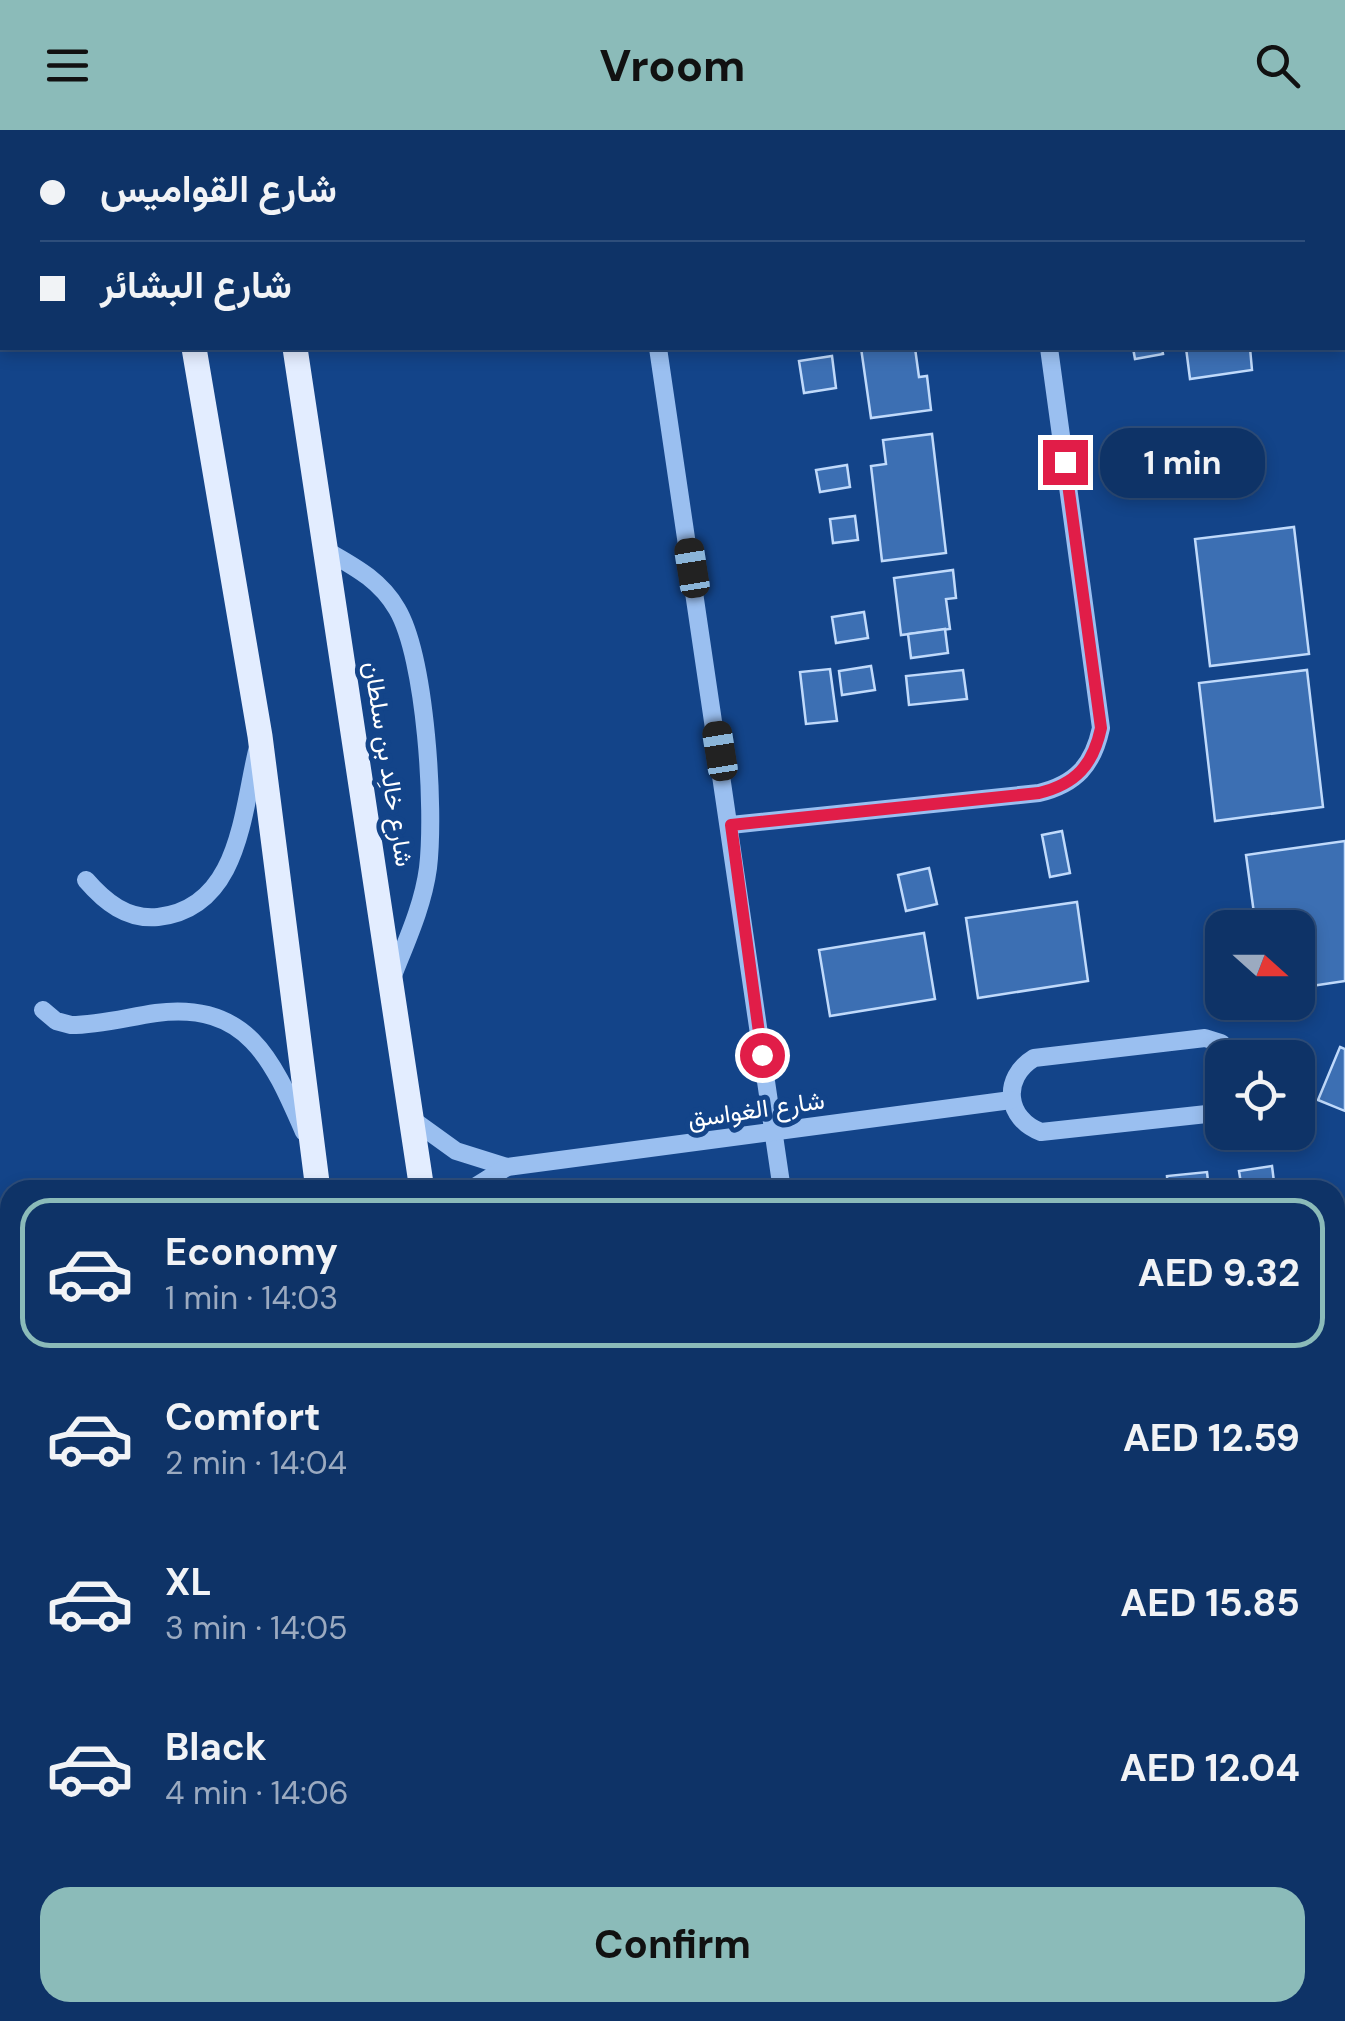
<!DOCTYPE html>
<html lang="en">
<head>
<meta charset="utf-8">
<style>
	:root { --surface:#0e3367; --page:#173b6d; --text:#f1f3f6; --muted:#9baac0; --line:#2e4e7b; --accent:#8bbbb9 }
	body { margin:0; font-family:"DM Sans",Vazirmatn,sans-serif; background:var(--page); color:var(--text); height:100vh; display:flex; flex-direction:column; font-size:38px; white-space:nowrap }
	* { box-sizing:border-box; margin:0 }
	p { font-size:32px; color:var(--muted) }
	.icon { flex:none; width:55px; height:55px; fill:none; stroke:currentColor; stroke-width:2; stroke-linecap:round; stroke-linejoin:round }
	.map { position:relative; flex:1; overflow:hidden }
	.side { position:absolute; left:0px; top:1050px; width:1345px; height:842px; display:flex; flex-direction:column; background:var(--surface); border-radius:30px 30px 0 0; box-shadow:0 5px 15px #0003,0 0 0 2px var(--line) }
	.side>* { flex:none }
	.banner { position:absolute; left:0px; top:0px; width:1345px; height:220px; box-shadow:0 5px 15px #0003,0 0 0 2px var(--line); display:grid; align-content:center; height:220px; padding:0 40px; background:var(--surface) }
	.needle { width:65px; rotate:111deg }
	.buttons { position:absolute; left:1205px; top:780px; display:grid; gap:20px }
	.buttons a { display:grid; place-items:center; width:110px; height:110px; border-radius:20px; background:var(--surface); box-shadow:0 5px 15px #0003,0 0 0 2px var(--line); font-size:50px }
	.end { position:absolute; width:45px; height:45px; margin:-22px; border:12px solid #e11d48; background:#fff; box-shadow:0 0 0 5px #fff }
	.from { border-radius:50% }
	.bubble { position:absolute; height:70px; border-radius:30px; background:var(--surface); box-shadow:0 5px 15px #0003,0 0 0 2px var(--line); font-size:32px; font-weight:700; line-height:70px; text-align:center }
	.car { position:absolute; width:30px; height:60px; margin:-30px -15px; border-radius:12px; box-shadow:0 0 8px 2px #0007; background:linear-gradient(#222 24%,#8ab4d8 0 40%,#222 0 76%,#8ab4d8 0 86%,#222 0) }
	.banner b { display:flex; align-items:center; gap:35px; height:95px; font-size:38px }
	.banner b+b { border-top:2px solid var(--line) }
	.banner i { width:25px; height:25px; background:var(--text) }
	ul { padding:18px 0 0; list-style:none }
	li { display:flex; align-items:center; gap:30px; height:150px; margin:0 20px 15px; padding:0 20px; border:5px solid transparent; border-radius:30px }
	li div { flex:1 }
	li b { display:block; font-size:38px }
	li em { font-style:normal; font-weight:700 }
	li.on { border-color:var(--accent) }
	li>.icon { width:90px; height:90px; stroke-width:1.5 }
	.cta { display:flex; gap:20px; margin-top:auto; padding:20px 40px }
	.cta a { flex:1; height:115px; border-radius:30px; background:var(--accent); color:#111; font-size:40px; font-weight:700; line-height:115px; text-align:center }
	header { display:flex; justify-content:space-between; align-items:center; height:130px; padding:0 40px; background:var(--accent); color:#111; font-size:45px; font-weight:700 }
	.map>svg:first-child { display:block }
</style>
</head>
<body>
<header><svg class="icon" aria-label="menu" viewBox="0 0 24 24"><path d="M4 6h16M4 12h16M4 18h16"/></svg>Vroom<svg class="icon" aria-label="search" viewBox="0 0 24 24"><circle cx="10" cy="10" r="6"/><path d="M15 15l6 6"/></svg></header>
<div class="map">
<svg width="1345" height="1891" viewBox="0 0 1345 1891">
	<rect width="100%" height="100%" fill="#134489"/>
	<g fill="#3c6fb3" stroke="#c0dafb" stroke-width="2.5">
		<path d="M1142,0H1205V2H1143Z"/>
		<path d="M861,218H915L919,247L927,246L931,280L871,288Z"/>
		<path d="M1133,218H1162L1163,224L1135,229Z"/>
		<path d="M1186,218H1250L1252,240L1190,249Z"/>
		<path d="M832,226L836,258L804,263L799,231Z"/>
		<path d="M932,304L946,423L882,431L871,336L886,334L883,310Z"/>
		<path d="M847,335L850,357L820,362L816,340Z"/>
		<path d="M855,386L858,410L833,413L830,389Z"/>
		<path d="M1294,397L1309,524L1210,536L1195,409Z"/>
		<path d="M953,440L956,468L946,469L950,499L901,505L894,448Z"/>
		<path d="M864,482L868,508L836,513L832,487Z"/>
		<path d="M945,499L948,523L911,528L908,504Z"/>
		<path d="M871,536L875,560L842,565L839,541Z"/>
		<path d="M830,539L837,591L806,594L800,542Z"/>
		<path d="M963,540L967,569L909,575L906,546Z"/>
		<path d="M1307,540L1323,677L1215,691L1199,553Z"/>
		<path d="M1062,701L1070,743L1050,747L1042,705Z"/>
		<path d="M1345,711V851L1298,858V798H1256L1246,725Z"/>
		<path d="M929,738L937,774L906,781L898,745Z"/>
		<path d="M1077,772L1088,851L978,868L966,788Z"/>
		<path d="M924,803L935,869L830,886L819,820Z"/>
		<path d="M1340,917L1345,919V981L1318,970Z"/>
		<path d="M1272,1036L1275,1060H1242L1239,1041Z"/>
		<path d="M1207,1042L1209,1060H1168L1167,1046Z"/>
		<path d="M1151,1052L1152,1060H1101Z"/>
		<path d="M1345,1102V1144L1335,1145V1104Z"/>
		<path d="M1345,1170V1286L1335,1288V1171Z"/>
		<path d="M1345,1313V1448L1335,1372V1314Z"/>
		<path d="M10,1613V1633L0,1635V1614Z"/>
		<path d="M1340,1620L1344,1648L1335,1650V1621Z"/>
		<path d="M1345,1656V1683H1341L1338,1657Z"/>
		<path d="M10,1688V1871H5L0,1824V1689Z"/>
	</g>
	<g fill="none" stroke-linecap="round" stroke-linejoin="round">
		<g stroke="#9abff0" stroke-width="18">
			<path d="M129,0L130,2"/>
			<path d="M628,0L629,2"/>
			<path d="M1340,0V2"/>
			<path d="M1342,23L1345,43"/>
			<path d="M658,218L782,1060"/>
			<path d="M327,421C355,437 380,450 397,479C426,528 435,680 428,738C423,776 406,812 392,848"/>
			<path d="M731,695L1039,663C1076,654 1093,635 1101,598L1049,218"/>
			<path d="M86,750C105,772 127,790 158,787C239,778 242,684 257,621"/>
			<path d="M43,880L56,891L71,895C99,895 128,887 156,883C248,871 273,931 304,1002"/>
			<path d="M1222,978L1216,983L1041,1002C1006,989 1001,948 1034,928L1205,908L1221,913L1235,928"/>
			<path d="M413,990L456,1021L507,1037"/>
			<path d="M470,1060L507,1037L1011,970"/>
			<path d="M893,1883L903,1882"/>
		</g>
		<g stroke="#e3edff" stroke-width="25">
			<path d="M159,0V2"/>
			<path d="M262,0L263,2"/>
			<path d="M194,218L260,606L318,1060"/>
			<path d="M295,218L422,1060"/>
			<path d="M423,1882L424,1891"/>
			<path d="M531,1882L532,1891"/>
		</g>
	</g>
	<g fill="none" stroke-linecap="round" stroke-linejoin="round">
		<path stroke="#e11d48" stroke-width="12" d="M762,925L731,695L1039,663C1076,654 1093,635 1101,598L1065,332"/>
	</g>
	<g text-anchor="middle" stroke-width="10" stroke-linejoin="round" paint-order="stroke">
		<g font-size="25" fill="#fff" stroke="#134489">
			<text transform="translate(389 634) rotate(81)" y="9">شارع خالِد بن سلطان</text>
			<text transform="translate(756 979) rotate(-8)" y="9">شارع الغواسق</text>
		</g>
	</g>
</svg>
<div class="buttons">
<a><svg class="needle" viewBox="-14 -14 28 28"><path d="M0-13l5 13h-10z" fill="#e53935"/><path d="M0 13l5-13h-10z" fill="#9baac0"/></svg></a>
<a><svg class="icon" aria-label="locate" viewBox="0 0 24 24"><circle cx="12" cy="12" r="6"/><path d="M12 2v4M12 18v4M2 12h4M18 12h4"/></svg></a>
</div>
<i class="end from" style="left:762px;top:925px"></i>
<i class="end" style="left:1065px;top:332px"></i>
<div class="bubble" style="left:1100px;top:298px;width:165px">1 min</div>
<i class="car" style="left:692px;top:438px;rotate:351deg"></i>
<i class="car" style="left:720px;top:621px;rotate:351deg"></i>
<div class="banner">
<b><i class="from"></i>شارع القواميس</b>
<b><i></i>شارع البشائر</b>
</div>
<section class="side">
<ul>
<li class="on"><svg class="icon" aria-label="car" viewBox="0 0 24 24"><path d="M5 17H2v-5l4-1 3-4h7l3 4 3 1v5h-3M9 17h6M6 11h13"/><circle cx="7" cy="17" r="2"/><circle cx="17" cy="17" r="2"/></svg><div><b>Economy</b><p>1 min · 14:03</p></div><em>AED 9.32</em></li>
<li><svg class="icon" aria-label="car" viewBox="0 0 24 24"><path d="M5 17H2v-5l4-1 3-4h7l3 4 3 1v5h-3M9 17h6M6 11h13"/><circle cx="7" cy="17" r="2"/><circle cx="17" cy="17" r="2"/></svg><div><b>Comfort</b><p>2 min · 14:04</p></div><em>AED 12.59</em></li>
<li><svg class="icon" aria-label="car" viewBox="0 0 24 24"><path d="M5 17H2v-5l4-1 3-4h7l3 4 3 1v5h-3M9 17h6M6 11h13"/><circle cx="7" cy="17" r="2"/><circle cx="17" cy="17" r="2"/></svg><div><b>XL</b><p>3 min · 14:05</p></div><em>AED 15.85</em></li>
<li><svg class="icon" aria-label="car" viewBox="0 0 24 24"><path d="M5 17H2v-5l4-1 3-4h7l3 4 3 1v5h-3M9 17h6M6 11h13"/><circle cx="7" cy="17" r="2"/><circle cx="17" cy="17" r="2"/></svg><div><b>Black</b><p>4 min · 14:06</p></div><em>AED 12.04</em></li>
</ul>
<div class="cta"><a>Confirm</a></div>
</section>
</div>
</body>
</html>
